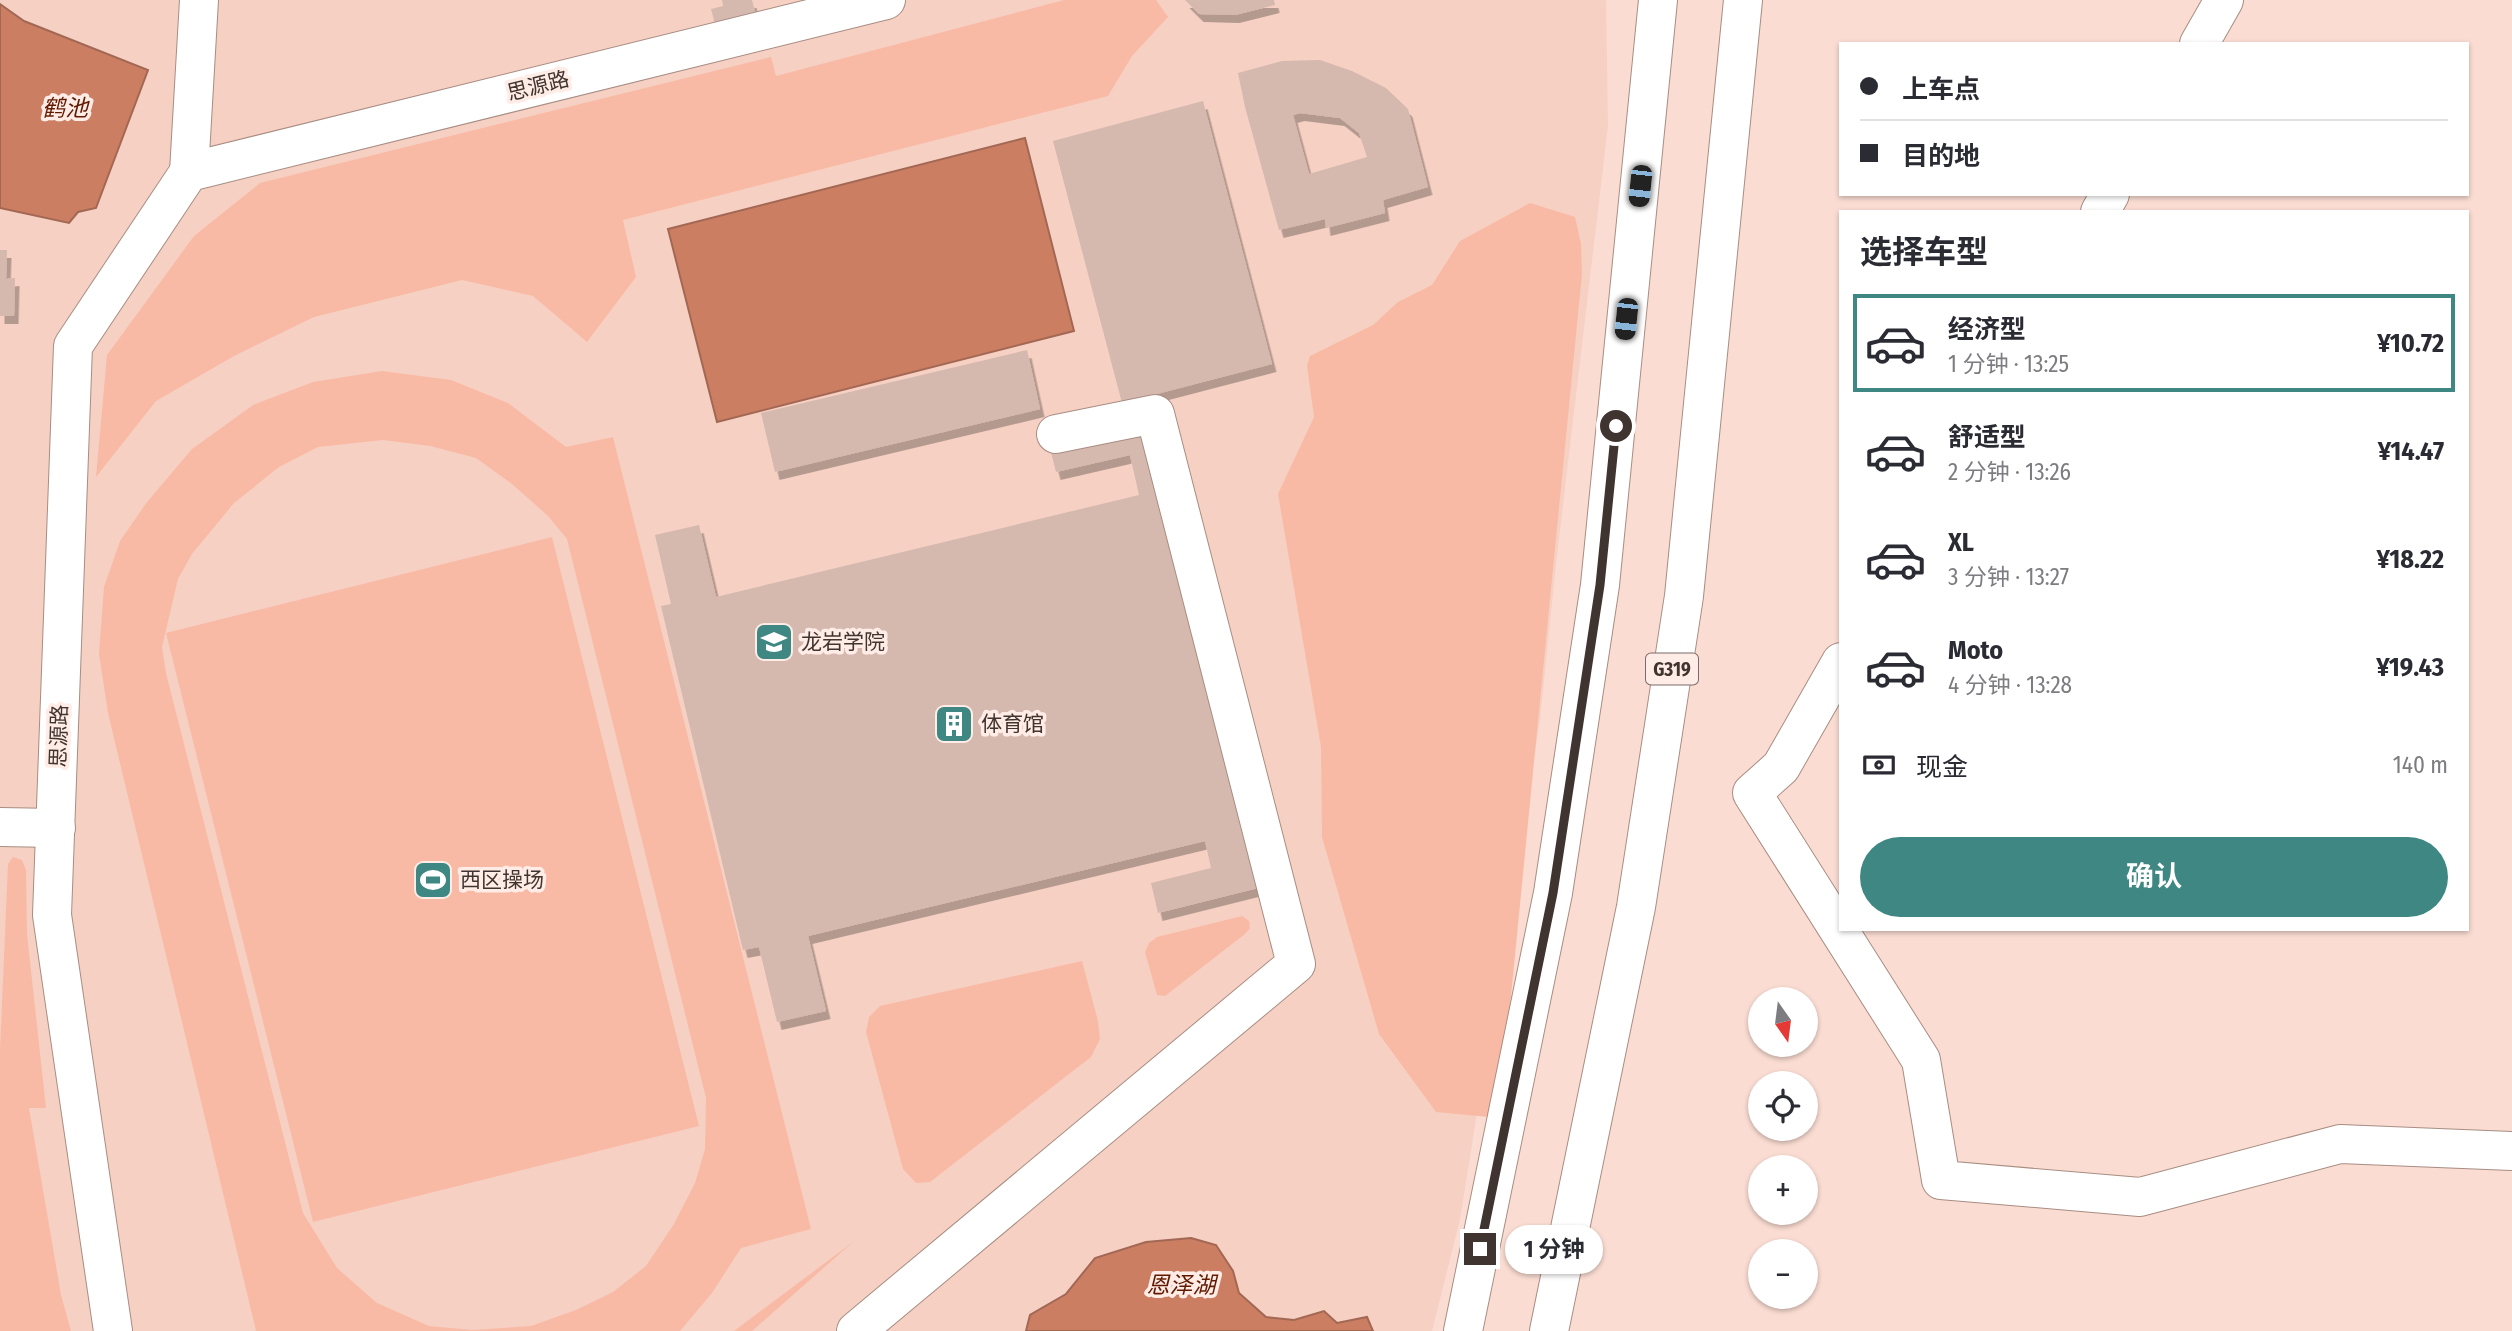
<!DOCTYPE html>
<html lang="zh">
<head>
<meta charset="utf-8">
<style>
	:root { --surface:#fff; --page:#f2f2f3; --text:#2b2b33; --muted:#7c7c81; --line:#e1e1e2; --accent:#3f8782 }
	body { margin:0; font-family:"Fira Sans Condensed","Noto Sans SC",sans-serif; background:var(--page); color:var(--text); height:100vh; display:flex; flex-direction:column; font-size:26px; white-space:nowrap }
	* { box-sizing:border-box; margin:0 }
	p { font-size:23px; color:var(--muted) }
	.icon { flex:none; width:38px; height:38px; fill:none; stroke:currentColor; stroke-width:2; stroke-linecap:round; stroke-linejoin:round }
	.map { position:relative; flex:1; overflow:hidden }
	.side { position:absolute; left:1839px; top:210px; width:630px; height:721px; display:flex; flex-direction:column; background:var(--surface); border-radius:0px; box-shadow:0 2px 5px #0004 }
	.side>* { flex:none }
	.hud { position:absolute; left:1839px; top:42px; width:630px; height:154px; border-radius:0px; box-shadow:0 2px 5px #0004; display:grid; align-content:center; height:154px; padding:0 21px; background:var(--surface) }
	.needle { width:46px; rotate:166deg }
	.tools { position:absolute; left:1748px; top:987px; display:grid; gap:14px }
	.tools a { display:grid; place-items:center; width:70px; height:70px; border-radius:50%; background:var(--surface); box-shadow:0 2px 5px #0004; font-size:35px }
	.end { position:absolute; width:32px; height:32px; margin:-16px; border:9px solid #403430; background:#fff; box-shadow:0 0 0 4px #fff }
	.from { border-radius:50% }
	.bubble { position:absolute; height:49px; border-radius:24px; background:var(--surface); box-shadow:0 2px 5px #0004; font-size:23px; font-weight:700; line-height:49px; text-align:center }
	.car { position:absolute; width:21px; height:42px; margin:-21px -10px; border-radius:9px; box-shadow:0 0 5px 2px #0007; background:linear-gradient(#222 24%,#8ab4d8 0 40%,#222 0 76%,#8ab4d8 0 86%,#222 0) }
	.hud b { display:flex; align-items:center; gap:24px; height:66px; font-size:26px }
	.hud b+b { border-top:2px solid var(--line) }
	.hud i { width:18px; height:18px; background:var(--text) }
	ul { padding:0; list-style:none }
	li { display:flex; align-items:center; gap:21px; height:98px; margin:0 14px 10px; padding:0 7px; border:4px solid transparent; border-radius:0px }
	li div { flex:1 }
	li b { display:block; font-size:26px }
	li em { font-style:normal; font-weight:700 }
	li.selected { border-color:var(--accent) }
	li>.icon { width:63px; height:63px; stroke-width:1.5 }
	h2 { padding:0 21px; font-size:32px; line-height:84px }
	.pay { display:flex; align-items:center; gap:18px; height:77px; padding:0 21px; font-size:26px }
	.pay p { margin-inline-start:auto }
	.action { display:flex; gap:14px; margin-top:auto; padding:14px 21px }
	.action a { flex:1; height:80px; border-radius:42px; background:var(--accent); color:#fff; font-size:28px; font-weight:700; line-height:80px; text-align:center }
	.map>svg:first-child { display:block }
</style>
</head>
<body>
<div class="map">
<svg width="2512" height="1331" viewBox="0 0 2512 1331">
	<defs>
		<filter id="shadow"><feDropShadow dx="4.5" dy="8" stdDeviation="0" flood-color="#0004"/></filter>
	</defs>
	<rect width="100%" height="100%" fill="#fadcd2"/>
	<path fill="#f6d0c3" d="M0,0H1606L1608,126L1556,564L1540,720L1460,1219L1432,1331H0Z"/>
	<g fill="#f9baa5" fill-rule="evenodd">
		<path d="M1064,0H1156L1168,17L1132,56L1108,96L623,220L636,277L587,342L533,296L462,280L314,317L234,356L156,401L96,477L107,355L194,236L260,183L771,57L776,76Z"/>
		<path d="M1530,203L1575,217L1581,244L1582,274L1499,1118L1436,1112L1379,1034L1322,837L1321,747L1278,494L1314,417L1307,366L1310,356L1373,325L1398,302L1432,285L1460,241Z"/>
		<path d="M382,371L451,380L508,403L566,447L613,437L811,1229L741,1248L712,1293L680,1331H256L108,713L99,654L104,587L120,541L147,502L192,449L253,405L313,382ZM383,440L430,446L476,458L512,484L548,516L567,539L706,1098L705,1149L695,1183L674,1224L646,1266L613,1292L576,1310L531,1326L473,1330L429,1326L377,1303L337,1268L303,1213L166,673L162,647L178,579L192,554L234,503L279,467L318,447Z"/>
		<path d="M552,537L699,1126L313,1222L166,633Z"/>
		<path d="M13,857L22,860L26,870L27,934L46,1108H29L61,1295L71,1331H0V1050L8,864Z"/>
		<path d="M1242,916L1249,921L1250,928L1245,934L1165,996L1157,995L1145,952L1149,943L1157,937Z"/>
		<path d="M1082,961L1098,1021L1100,1039L1091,1057L930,1182L916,1183L903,1169L866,1032L869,1017L880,1006Z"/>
		<path d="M853,1242L752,1331H734Z"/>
	</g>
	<g fill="#cc7e63" stroke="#a26854" stroke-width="2">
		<path d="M0,4L24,21L148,70L96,208L78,212L69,223L0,208Z"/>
		<path d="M1025,138L1074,331L717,422L668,229Z"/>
		<path d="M1191,1238L1216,1245L1233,1271L1239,1293L1266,1317L1294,1320L1324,1311L1337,1323L1367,1317L1373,1331H1026L1030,1315L1066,1294L1095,1258L1146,1242Z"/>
	</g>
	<g fill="#d5b8ae" fill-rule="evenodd" filter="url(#shadow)">
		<path d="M722,0H752L758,22L717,32L711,9L723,6Z"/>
		<path d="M1185,0H1274L1275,5L1235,15L1199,14Z"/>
		<path d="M1320,60L1352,71L1386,88L1408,109L1428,187L1383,200L1385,213L1326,228L1325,219L1279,230L1245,107L1238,73L1282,61ZM1300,113L1340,118L1359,133L1367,157L1309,174L1293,115Z"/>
		<path d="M1203,101L1272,364L1122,403L1053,141Z"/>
		<path d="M0,250H7L6,279L15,278L14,316H0Z"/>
		<path d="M1027,350L1040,409L775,472L761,413Z"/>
		<path d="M1147,425L1258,888L1158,913L1151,883L1211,868L1205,841L808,936L826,1011L777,1022L759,947L743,950L661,606L671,604L655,535L699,525L716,597L1139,495L1130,455L1056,472L1050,448Z"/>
	</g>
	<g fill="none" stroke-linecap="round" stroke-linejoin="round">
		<defs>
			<g id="minor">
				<path d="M2199,44L2224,0"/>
				<path d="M189,172L199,0"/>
				<path d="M2100,212L2110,194"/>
				<path d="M1841,662L1781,767L1752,793L1921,1060L1941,1180L2140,1197L2340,1144L2512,1151"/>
				<path d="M0,827L56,828"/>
				<path d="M113,1331L52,915L73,346L189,172L886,0"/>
				<path d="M856,1331L1296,964L1155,414L1056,434"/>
			</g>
			<g id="highway">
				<path d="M1463,1331L1553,893L1600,585L1658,0"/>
				<path d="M1549,1331L1636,907L1684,596L1743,0"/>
			</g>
		</defs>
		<use href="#minor" stroke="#a88d83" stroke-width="40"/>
		<use href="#highway" stroke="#a88d83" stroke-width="40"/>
		<use href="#minor" stroke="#fff" stroke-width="38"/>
		<use href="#highway" stroke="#fff" stroke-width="38"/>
	</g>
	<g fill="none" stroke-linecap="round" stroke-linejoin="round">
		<path stroke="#403430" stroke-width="9" d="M1480,1249L1553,893L1600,585L1616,426"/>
	</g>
	<defs>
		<symbol id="university-square" viewBox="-11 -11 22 22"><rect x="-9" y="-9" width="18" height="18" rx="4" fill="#3f8782" stroke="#ffece6"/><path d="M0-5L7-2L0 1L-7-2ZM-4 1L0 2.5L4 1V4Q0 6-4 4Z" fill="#fff"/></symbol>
		<symbol id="building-square" viewBox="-11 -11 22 22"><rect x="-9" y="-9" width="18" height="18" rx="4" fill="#3f8782" stroke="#ffece6"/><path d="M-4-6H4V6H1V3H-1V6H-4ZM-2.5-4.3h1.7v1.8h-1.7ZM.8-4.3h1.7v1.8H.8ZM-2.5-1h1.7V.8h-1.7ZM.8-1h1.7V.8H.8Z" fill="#fff"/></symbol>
		<symbol id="stadium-square" viewBox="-11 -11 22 22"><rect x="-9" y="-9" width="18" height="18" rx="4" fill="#3f8782" stroke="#ffece6"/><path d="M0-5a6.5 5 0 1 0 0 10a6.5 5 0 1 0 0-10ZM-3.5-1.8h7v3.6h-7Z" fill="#fff"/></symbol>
	</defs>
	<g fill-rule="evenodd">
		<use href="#university-square" x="752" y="620" width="44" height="44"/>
		<use href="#building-square" x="932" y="702" width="44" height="44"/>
		<use href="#stadium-square" x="411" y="858" width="44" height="44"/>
	</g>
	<g text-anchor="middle" stroke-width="7" stroke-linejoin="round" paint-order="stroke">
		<rect fill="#ffece6" stroke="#796b67" stroke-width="2" x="1646" y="653.5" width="52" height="31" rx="5"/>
		<g font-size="19" font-weight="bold" fill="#403430">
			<text x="1672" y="676">G319</text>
		</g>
		<g font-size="21" fill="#403430" stroke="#ffece6">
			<text transform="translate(538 86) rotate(-14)" y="7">思源路</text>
			<text transform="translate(59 736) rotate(-88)" y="7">思源路</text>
		</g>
		<g font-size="21" fill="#403430" stroke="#ffece6" text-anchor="start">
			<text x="801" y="649">龙岩学院</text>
			<text x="981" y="731">体育馆</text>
			<text x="460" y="887">西区操场</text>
		</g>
		<g font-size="23" font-style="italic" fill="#611a00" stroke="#ffece6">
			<text x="65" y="116">鹤池</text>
			<text x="1181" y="1293">恩泽湖</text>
		</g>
	</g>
</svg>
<div class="tools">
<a><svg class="needle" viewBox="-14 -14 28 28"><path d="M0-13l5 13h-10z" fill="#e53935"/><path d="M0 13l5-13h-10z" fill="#7c7c81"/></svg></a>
<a><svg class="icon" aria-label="locate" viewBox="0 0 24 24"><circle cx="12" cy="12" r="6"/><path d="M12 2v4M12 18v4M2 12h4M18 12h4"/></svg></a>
<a>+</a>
<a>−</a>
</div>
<i class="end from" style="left:1616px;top:426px"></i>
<i class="end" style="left:1480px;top:1249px"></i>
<div class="bubble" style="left:1505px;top:1225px;width:98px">1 分钟</div>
<i class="car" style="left:1640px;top:186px;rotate:186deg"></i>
<i class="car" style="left:1626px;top:319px;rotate:186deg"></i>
<div class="hud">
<b><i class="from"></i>上车点</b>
<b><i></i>目的地</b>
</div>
<section class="side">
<h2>选择车型</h2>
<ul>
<li class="selected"><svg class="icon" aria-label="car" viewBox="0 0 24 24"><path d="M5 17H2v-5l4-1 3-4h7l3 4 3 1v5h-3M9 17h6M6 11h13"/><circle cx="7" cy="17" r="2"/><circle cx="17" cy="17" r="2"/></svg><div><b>经济型</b><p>1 分钟 · 13:25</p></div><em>¥10.72</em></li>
<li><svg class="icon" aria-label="car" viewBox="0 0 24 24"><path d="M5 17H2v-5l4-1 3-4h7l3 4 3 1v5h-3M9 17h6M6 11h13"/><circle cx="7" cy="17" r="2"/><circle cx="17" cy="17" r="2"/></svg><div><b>舒适型</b><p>2 分钟 · 13:26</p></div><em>¥14.47</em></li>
<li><svg class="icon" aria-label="car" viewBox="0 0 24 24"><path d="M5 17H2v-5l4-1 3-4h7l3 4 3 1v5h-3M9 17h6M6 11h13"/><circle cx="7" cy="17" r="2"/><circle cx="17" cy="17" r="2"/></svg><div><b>XL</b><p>3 分钟 · 13:27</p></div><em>¥18.22</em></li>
<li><svg class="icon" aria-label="car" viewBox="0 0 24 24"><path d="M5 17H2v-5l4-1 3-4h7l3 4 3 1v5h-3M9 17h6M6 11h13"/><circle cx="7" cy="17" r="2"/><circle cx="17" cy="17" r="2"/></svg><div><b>Moto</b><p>4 分钟 · 13:28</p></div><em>¥19.43</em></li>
</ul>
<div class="pay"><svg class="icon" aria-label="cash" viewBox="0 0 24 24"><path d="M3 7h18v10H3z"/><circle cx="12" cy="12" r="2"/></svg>现金<p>140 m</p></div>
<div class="action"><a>确认</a></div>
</section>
</div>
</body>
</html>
